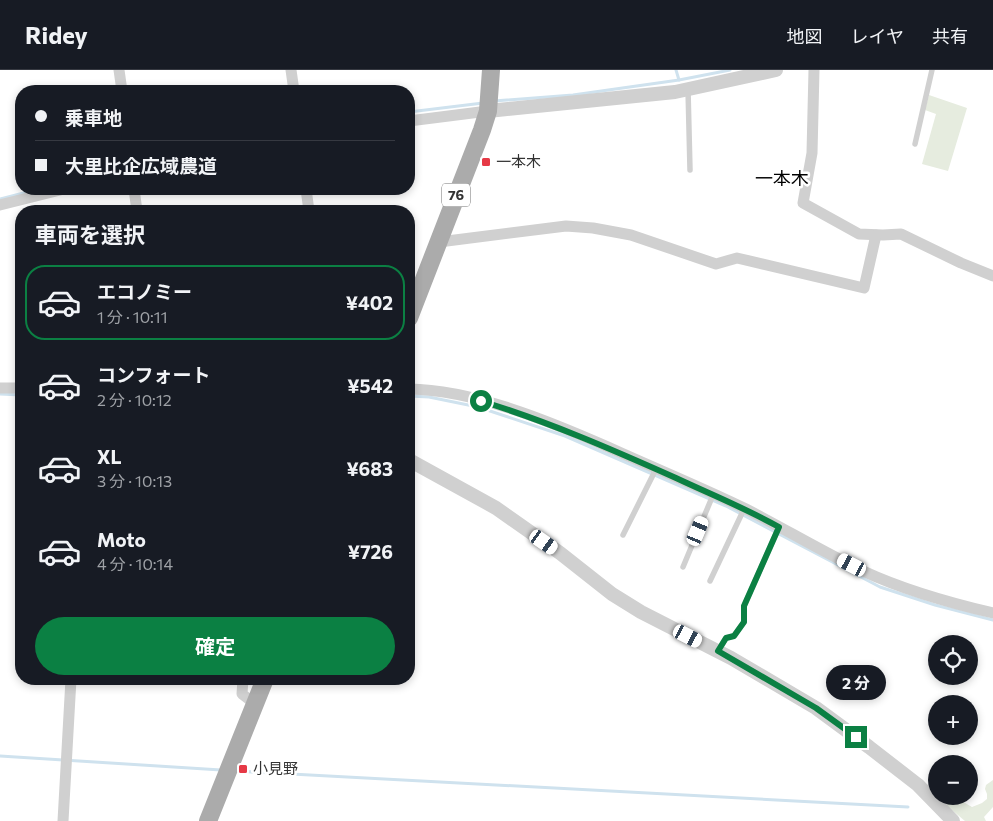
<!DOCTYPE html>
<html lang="ja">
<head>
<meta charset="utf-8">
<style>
	:root { --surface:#171b24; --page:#20242c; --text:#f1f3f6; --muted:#9ea1a6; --line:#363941; --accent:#0b8043 }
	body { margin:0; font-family:Commissioner,"Noto Sans JP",sans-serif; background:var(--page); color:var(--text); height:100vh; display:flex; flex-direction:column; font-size:19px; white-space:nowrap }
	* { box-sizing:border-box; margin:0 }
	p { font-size:16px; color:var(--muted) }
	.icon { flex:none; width:28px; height:28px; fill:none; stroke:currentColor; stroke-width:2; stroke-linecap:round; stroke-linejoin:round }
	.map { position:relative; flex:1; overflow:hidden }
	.sheet { position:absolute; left:15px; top:135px; width:400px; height:480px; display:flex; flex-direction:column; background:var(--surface); border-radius:20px; box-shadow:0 2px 8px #0003 }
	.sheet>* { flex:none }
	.hud { position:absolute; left:15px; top:15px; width:400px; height:110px; border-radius:20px; box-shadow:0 2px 8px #0003; display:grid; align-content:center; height:110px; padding:0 20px; background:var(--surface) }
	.buttons { position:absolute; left:928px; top:565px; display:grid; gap:10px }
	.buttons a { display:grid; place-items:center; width:50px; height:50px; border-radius:50%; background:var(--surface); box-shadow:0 2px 8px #0003; font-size:25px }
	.end { position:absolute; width:22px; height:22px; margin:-11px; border:6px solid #0b8043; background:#fff; box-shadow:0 0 0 2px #fff }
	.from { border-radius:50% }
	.bubble { position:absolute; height:35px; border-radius:18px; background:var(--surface); box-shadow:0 2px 8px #0003; font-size:16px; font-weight:700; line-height:35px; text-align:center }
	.car { position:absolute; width:15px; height:30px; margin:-15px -8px; border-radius:6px; box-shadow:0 0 4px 1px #0007; background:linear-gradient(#fff 24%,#345 0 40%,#fff 0 76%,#345 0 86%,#fff 0) }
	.hud b { display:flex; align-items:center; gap:18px; height:48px; font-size:19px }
	.hud b+b { border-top:1px solid var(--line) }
	.hud i { width:12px; height:12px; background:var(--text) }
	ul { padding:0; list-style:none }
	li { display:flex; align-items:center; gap:15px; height:75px; margin:0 10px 8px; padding:0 10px; border:2px solid transparent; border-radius:20px }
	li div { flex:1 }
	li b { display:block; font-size:19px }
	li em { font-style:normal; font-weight:700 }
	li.selected { border-color:var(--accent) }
	li>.icon { width:45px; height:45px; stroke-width:1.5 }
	h2 { padding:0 20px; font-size:22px; line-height:60px }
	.primary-button { display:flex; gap:10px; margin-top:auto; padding:10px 20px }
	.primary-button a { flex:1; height:58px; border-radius:30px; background:var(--accent); color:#fff; font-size:20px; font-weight:700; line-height:58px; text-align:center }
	header { display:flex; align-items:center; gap:30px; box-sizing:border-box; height:70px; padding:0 25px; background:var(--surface); border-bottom:1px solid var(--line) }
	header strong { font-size:24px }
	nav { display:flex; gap:28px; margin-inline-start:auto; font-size:18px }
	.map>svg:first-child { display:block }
</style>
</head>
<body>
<header>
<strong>Ridey</strong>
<nav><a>地図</a><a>レイヤ</a><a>共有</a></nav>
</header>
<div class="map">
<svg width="993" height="751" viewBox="0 0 993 751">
	<rect width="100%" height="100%" fill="#fff"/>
	<g fill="#e6ecdf">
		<path d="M929,25L967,38L948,101L922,94L936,44L925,40Z"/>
		<path d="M993,710V737L984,747L986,751H965L940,730L943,726H953L972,737L982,733L987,729V724L985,719L986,715Z"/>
	</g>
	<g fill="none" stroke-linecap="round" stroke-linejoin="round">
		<g stroke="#cfe2ee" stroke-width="3">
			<path d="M676,0L679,10"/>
			<path d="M494,31L573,25L679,10L730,0"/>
			<path d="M409,42L483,33"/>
			<path d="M0,129L39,119"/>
			<path d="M0,324L21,325"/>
			<path d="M409,326L429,327L478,337L565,366L726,436L880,517L935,535L993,550"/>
			<path d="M0,686L221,700"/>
			<path d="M235,701L908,737"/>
		</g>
		<g stroke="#d0d0d0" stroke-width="5.5">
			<path d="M688,19L690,100"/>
			<path d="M915,74L932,0"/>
			<path d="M623,465L656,399"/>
			<path d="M683,497L713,425"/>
			<path d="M710,511L744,439"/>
			<path d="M718,581L726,568L734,566L744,552V536L779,457"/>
		</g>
		<g stroke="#d0d0d0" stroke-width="11">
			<path d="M119,0L122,21"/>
			<path d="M291,0L294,21"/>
			<path d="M814,0L812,83L803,133L859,164L883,165L901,164L961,193L993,206"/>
			<path d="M409,51L488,41"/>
			<path d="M134,119L137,141"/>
			<path d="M306,119L309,141"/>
			<path d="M0,135L64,119"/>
			<path d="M439,172L566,156L593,158L631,165L716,194L737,188L864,218L876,165"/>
			<path d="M0,318H21"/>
			<path d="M409,319C474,320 549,351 608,377C654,398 701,417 746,439C785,459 823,482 863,501C904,520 950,533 993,543"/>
			<path d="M243,609L242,624L255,634"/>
			<path d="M63,751L71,609"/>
		</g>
		<g stroke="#d0d0d0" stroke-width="14">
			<path d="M488,41L675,22L776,0"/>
			<path d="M409,390L496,438L560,483L612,524L641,542L731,588L816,638L869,677L918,715L953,751"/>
		</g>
		<g stroke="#ababab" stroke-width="18">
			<path d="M409,248L482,60L488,41L491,0"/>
			<path d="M208,751L265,609"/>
		</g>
	</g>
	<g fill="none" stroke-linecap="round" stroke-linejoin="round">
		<path stroke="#0b8043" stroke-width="6" d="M481,331C549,352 611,379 676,408C710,424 745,438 779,457L744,536V552L734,566L726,568L718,581L816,638L856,667"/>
	</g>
	<g fill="#e63946" stroke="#fff" stroke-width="2">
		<rect x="481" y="87" width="10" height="10" rx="2.5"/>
		<rect x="238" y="694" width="10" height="10" rx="2.5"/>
	</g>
	<g text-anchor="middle" stroke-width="5" stroke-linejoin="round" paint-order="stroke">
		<rect fill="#fff" stroke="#707070" stroke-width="1" x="442" y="113.5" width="28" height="23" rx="4"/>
		<g font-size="14" font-weight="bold" fill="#333">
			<text x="456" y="130">76</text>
		</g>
		<g font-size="15" fill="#333" stroke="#fff" text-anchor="start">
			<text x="496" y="97">一本木</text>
			<text x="253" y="704">小見野</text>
		</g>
		<g font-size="18" fill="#000" stroke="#fff">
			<text x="782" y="115">一本木</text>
		</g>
	</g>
</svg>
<div class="buttons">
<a><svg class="icon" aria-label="locate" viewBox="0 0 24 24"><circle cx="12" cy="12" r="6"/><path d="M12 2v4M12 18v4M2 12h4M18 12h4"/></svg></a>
<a>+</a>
<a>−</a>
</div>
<i class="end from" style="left:481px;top:331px"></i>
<i class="end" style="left:856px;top:667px"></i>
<div class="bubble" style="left:826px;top:595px;width:60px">2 分</div>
<i class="car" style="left:698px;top:461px;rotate:23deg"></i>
<i class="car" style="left:544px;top:472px;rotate:125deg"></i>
<i class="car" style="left:852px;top:495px;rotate:297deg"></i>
<i class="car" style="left:688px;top:566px;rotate:117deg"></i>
<div class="hud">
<b><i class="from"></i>乗車地</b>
<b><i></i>大里比企広域農道</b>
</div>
<section class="sheet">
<h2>車両を選択</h2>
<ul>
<li class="selected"><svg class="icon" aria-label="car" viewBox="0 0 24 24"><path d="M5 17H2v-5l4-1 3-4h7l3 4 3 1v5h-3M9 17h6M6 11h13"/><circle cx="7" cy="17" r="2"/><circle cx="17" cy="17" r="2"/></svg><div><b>エコノミー</b><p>1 分 · 10:11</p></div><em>¥402</em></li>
<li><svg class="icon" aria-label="car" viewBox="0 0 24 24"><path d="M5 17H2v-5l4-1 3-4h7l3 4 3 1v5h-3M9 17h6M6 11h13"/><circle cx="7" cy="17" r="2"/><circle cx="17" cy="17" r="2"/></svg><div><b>コンフォート</b><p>2 分 · 10:12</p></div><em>¥542</em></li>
<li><svg class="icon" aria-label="car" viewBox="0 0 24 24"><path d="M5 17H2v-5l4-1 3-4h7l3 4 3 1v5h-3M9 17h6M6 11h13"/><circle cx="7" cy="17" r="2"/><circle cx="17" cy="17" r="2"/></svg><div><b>XL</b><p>3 分 · 10:13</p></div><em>¥683</em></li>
<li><svg class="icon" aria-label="car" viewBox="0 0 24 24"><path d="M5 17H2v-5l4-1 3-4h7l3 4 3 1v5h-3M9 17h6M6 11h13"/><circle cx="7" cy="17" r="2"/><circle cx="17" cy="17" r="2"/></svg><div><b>Moto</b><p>4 分 · 10:14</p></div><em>¥726</em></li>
</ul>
<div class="primary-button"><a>確定</a></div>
</section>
</div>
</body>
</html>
